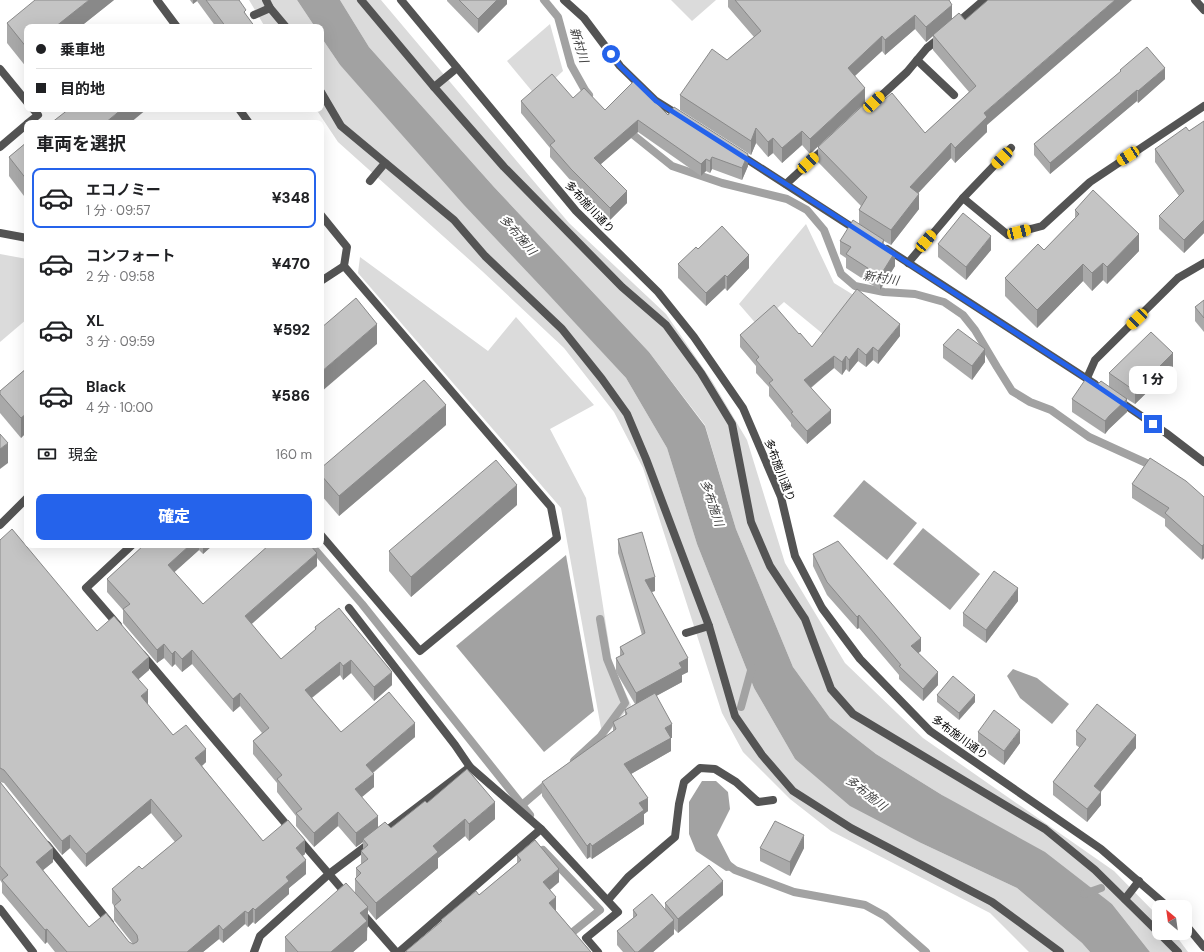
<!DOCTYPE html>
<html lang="ja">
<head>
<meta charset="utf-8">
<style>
	:root { --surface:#fff; --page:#f2f2f2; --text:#202124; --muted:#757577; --line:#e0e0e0; --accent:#2563eb }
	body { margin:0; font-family:"DM Sans","Noto Sans JP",sans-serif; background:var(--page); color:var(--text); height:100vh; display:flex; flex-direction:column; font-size:15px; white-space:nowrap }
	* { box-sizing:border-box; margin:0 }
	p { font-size:13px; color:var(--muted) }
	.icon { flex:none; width:22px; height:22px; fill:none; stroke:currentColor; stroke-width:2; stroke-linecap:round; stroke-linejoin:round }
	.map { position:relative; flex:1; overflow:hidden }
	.drawer { position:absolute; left:24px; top:120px; width:300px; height:428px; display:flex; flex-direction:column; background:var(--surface); border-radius:8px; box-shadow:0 4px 16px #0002 }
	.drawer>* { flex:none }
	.banner { position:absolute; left:24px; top:24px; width:300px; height:88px; border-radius:8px; box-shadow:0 4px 16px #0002; display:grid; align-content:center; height:88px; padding:0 12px; background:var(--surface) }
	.needle { width:26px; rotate:331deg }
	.controls { position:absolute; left:1152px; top:900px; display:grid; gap:8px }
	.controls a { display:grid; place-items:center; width:40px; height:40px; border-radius:8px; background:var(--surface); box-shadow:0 4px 16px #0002; font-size:20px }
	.end { position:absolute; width:18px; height:18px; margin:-9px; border:5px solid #2563eb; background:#fff; box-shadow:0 0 0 2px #fff }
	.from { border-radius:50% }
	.bubble { position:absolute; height:28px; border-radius:8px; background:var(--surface); box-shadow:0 4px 16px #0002; font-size:13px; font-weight:800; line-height:28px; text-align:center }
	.car { position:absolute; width:12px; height:24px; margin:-12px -6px; border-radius:5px; box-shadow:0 0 3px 1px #0007; background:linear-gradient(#f5c518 24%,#345 0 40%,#f5c518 0 76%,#345 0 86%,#f5c518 0) }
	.banner b { display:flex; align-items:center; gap:14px; height:38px; font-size:15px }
	.banner b+b { border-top:1px solid var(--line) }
	.banner i { width:10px; height:10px; background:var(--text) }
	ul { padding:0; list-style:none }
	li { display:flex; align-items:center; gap:12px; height:60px; margin:0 8px 6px; padding:0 4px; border:2px solid transparent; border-radius:8px }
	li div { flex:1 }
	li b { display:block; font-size:15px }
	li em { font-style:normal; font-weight:800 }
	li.selected { border-color:var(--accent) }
	li>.icon { width:36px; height:36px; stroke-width:1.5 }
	h2 { padding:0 12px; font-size:18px; line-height:48px }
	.pay { display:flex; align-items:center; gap:10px; height:44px; padding:0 12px; font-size:15px }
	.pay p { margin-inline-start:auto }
	.action { display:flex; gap:8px; margin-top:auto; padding:8px 12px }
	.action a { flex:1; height:46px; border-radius:8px; background:var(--accent); color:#fff; font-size:16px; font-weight:800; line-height:46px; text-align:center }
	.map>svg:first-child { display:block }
</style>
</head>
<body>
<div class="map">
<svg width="1204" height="952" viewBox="0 0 1204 952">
	<rect width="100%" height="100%" fill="#fff"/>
	<g fill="#dbdbdb">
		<path d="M249,0H297L315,27H265Z"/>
		<path d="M340,0H381L569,223L666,314L712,381L747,440L785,563L845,663L923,738L1114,871L1159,917V933H1174L1188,952H1150L1112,904L942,795L876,754L830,718L793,667L736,529L705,425L649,352L494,187L369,47Z"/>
		<path d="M671,0H716L692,21Z"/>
		<path d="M550,24L563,71L536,96L507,61Z"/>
		<path d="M321,37L340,65L626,378L667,448L697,544L754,688L795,759L921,843L1017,888L1082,943L1090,952H1029L990,913L831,831L790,799L743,752L722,713L643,468L614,412L564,348L482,271L338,142L316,109H321Z"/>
		<path d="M806,224L834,283L860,299L823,334L784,302L758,326L739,304Z"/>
		<path d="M0,254L27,259V319L0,342Z"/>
		<path d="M360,257L488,351L516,317L594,405L550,429L586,498L612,663L631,705L603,739L561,508L358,273Z"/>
	</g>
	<g fill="#a2a2a2">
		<path d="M297,0H340L369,47L494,187L649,352L705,426L736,529L793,667L830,718L876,754L942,795L1045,852L1112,904L1150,952H1090L1082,943L1017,888L921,843L850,806L795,759L754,688L697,544L667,448L626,378L550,296L464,205L340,65L321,37V27H315Z"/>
		<path d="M864,480L917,523L887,560L833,516Z"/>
		<path d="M923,528L980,574L950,610L893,564Z"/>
		<path d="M566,555L594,711L544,752L456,646Z"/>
		<path d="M1013,669L1037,678L1069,704L1052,724L1020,698L1007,676Z"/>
		<path d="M702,781H716L728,792L730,809L717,835L735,870L726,871L696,851L689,834V802Z"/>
	</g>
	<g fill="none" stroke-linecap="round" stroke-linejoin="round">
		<g stroke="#a2a2a2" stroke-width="8">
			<path d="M544,0L558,17L571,65L585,90L589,95"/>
			<path d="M626,129L672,166L722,183L787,199L807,210L824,230L841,274L855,286L884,292L915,294L944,302L963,315L975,330L997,367L1012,391L1030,402L1051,410L1089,437L1155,467"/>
			<path d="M311,545L362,604L530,815"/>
			<path d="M741,707L752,667"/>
			<path d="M574,761L600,737L625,703L607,659L600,619"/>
			<path d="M522,805L550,781"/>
			<path d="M543,850L600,910L548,952"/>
			<path d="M727,864L735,870L794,892L865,905L885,916L926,952"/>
			<path d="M1084,894L1101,888"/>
		</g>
		<g stroke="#545454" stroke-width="8">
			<path d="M157,0L177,27"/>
			<path d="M266,0L270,8L286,27"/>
			<path d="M361,0L434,87L504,167L622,287L666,325L701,373L732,424L751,522L770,566L805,619L831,689L853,714L1045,829L1095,870L1159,933"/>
			<path d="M401,0L576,211L658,292L694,337L743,408L781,497L795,556L822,608L860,659L930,731L1101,849L1168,907"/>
			<path d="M564,0L584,18L620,66L656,101L680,116"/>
			<path d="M1195,0L1204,10"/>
			<path d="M254,15L270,8"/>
			<path d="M956,24L984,0"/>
			<path d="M917,60L954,95"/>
			<path d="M0,69L27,102"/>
			<path d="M434,87L457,68"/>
			<path d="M321,92L341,126L454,220L485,256L562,329L602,379L627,414L646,459L709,626L735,716L762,755L793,791L851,828L992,902L1060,952"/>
			<path d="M869,107L907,72L927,48L941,37"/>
			<path d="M239,109L249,123"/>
			<path d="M28,123L38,115L33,109"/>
			<path d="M0,147L27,124"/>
			<path d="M739,154L858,231"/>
			<path d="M370,181L385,163"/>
			<path d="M786,184L825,148"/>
			<path d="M963,198L1011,148"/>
			<path d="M321,215L347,247L344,266L551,507L557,538L420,651L321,535"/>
			<path d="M0,233L27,238"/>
			<path d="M887,249L1095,384"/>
			<path d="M908,263L963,198L1008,235L1042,226L1090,182L1204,106"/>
			<path d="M321,281L344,266"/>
			<path d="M1087,378L1095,360L1178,278L1204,263"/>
			<path d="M1118,400L1166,433L1204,462"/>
			<path d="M0,525L27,498"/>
			<path d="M349,608L455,745L470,767"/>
			<path d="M118,625L86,588L132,545"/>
			<path d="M686,633L709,626"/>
			<path d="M142,654L291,830"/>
			<path d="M382,834L470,767L541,829L618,912L586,938L598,952"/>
			<path d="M299,839L347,895"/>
			<path d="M47,845L110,923"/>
			<path d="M1125,899L1139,881"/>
			<path d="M608,900L628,877L675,837L679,804L684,782L700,768L715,769L736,782L758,802L773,800"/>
			<path d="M0,909L33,952"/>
			<path d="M361,912L396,952"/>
			<path d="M1185,924L1204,947"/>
			<path d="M1159,933L1178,952"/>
			<path d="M254,952L260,936L329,874L370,843"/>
			<path d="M399,952L541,829"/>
		</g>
	</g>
	<g fill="#a9a9a9">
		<path d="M114,0L80,27H27V68L7,43V23Z"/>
		<path d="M190,0H239L246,15L255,27H216L197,1L193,4Z"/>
		<path d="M447,0H507V4L478,33L447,1Z"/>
		<path d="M728,0H949L952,19L959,13L987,125V132L955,163L951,158L918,193L919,209L891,245L884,241V245L895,266L880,290L846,268V258L840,254V241L859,224V210L861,206L818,162V147L879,104L925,133L969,92L933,50V36L926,42L915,29L885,55L882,51L855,76L810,154L802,145L782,163L773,153L768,157L756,143L751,155L680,110V95L727,60L754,37L728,7Z"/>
		<path d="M1120,70L1165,79L1138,103L1137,101L1050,174L1034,155V144L1120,72Z"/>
		<path d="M573,98L605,110L668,115L748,166L742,180L712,169L710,173L706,171L701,176L638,132L601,164L627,203L610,220L571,181L550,157V148L521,113V101Z"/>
		<path d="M1204,121V233L1184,253L1159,229V216L1179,196L1155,162V149L1189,131Z"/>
		<path d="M27,142V200L9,176V157Z"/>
		<path d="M1075,210L1139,251L1107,284L1103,280L1092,291L1083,281L1037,328L1005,296V278L1044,250L1075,218Z"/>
		<path d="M938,244L991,250L966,280L938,257Z"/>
		<path d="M698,249L749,268L727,291L725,288L706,306L678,278V264Z"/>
		<path d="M1204,300V332L1195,321V307Z"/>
		<path d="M799,334L812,347L900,336L878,364L873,360L866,367L858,361L849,372L846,369L842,375L834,368L811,388L831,423L807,444L791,426V423L769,396V387L756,373V366L740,347V335Z"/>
		<path d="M943,345L985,362L972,380L943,358Z"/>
		<path d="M1173,367L1135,404L1127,399V412L1109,429L1105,434L1072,412V399L1098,384L1109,387V373Z"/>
		<path d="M27,368V432L21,438L0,413V391Z"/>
		<path d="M446,425L339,516L321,495V468Z"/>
		<path d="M1132,484L1204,497L1202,560L1165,526V519L1132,498Z"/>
		<path d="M517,505L411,597L389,571V551Z"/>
		<path d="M618,539L655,591L651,592L688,672L682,675V682L656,696L672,738H671V751L631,774L648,811L644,814V824L592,859L590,857L587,859L542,796V782L613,731V722L625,716V710L635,704L616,672V658L620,656V647L642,635L618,553Z"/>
		<path d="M0,540L97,631L149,670L138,679L148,704H147L173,735L206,762L202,766L263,841L305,854L302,856L306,874L289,888V894L255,924L253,922L248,927L245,924L223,943L219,939L203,952H55L47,942L45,944L2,893V883L0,880V782L53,862L43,870L89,927L133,944L114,920V906L112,903V889L142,869L175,842L151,813L86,867L70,848L62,855L4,783L0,782Z"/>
		<path d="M144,545H213L203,554L199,550L174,572L203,604L317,566L251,624L281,659L315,630V627L392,685L374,701L351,673L343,680L340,675L312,698L341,732L415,737L373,773L374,787L361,797L378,827L391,828L427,803L495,819L469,841L465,836L438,858V868L376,920L368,910L367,940L353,952H285V937L355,892V879L356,877V868L361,864V851L363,850V842L356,847L338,826L314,847L296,826V816L277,792V783L253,754V741L262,733L240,706L233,712L192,664L182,672L175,664L172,667L164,658L157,663L123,623V610L107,592V579Z"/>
		<path d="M813,554L921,651L918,653L938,685L923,701L899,679V675L859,628L857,629L827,595L813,566Z"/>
		<path d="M1018,601L986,643L963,626V613Z"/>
		<path d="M937,695L975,702L959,720L937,702Z"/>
		<path d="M1076,731L1136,748L1101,792V805L1087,822L1053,795V782L1080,748L1076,745Z"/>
		<path d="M978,732L1020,743L1004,765L978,746Z"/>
		<path d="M760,848H804L790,876L760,861Z"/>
		<path d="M517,855L559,882L550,890L556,910V911L591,952H406L441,922V920L479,895L517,863Z"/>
		<path d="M723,895L678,933L674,929V934L653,952H623L617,945V931L633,918V910L665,909V903Z"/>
	</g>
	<g fill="#898989">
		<path d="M89,0H114L80,27H55Z"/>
		<path d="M193,0H197V1L193,4Z"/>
		<path d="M497,0H507V4L478,33V19Z"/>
		<path d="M1115,0H1132L987,125V132L955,163V148L984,113Z"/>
		<path d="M952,5V19L926,42V27Z"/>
		<path d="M915,15V29L885,55V40Z"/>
		<path d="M882,36V51L848,82V68Z"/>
		<path d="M1165,68V79L1138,103V91Z"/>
		<path d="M865,88V103L810,154V139Z"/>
		<path d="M1137,90V101L1050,174V163Z"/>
		<path d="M122,109H147L130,123H105Z"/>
		<path d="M638,120V132L594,170V158Z"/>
		<path d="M756,128V143L751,155V141Z"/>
		<path d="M802,131V145L782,163V148Z"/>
		<path d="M773,138V153L768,157V142Z"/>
		<path d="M951,143V158L910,202V187Z"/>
		<path d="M748,154V166L742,180V168Z"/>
		<path d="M712,157V169L710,173V161Z"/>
		<path d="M706,159V171L701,176V164Z"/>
		<path d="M627,191V203L610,220V208Z"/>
		<path d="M919,194V209L891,245V230Z"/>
		<path d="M1204,220V233L1184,253V240Z"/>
		<path d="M1139,234V251L1107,284V267Z"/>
		<path d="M991,236V250L966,280V267Z"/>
		<path d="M895,252V266L880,290V276Z"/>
		<path d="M749,255V268L727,291V277Z"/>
		<path d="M1103,263V280L1092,291V273Z"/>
		<path d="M1083,264V281L1037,328V310Z"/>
		<path d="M725,275V288L706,306V293Z"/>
		<path d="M377,324V344L321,392V372Z"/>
		<path d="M900,324V336L878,364V351Z"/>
		<path d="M873,347V360L866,367V355Z"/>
		<path d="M858,348V361L849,372V360Z"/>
		<path d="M985,349V362L972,380V366Z"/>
		<path d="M1173,353V367L1135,404V391Z"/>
		<path d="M834,356V368L804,393V380Z"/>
		<path d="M846,356V369L842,375V362Z"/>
		<path d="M1127,399V412L1109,429L1105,434V421L1109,416Z"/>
		<path d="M446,405V425L339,516V496Z"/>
		<path d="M831,410V423L807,444V431Z"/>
		<path d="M27,413V432L21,438V418Z"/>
		<path d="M8,443V463L0,469V449Z"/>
		<path d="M517,485V505L411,597V577Z"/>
		<path d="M1204,544V558L1202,560V546Z"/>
		<path d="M190,545H199V550L168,578V565Z"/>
		<path d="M203,545H213L203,554Z"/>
		<path d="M317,553V566L245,630V616Z"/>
		<path d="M655,577V591L645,594V580Z"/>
		<path d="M1018,588V601L986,643V630Z"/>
		<path d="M859,615V628L857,629V617Z"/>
		<path d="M921,638V651L911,659V646Z"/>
		<path d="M164,644V658L157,663V650Z"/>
		<path d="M192,650V664L182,672V659Z"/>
		<path d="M175,651V664L172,667V654Z"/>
		<path d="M149,657V670L132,685V672Z"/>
		<path d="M688,658V672L682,675V682L636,707V693L679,663Z"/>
		<path d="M351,660V673L343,680V666Z"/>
		<path d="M340,662V675L305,703V690Z"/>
		<path d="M392,672V685L374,701V687Z"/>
		<path d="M938,672V685L923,701V689Z"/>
		<path d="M148,690V704L141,710V696Z"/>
		<path d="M240,693V706L233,712V699Z"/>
		<path d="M975,695V702L959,720V713Z"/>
		<path d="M415,723V737L366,778V765Z"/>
		<path d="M672,724V738H671V751L624,778V764L665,728Z"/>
		<path d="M1020,730V743L1004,765V751Z"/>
		<path d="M1136,735V748L1094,800V786Z"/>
		<path d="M206,749V762L195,772V758Z"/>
		<path d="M374,774V787L355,803V789Z"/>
		<path d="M1101,792V805L1087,822V809Z"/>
		<path d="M648,798V811L644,814V824L592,859V846L639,803Z"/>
		<path d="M151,799V813L86,867V854Z"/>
		<path d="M495,802V819L469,841V824Z"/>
		<path d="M338,812V826L314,847V833Z"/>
		<path d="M378,816V830L363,839V842L356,847V833Z"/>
		<path d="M465,819V836L438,858V868L376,920V903L433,846Z"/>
		<path d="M70,835V848L62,855V841Z"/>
		<path d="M804,835V848L790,876V862Z"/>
		<path d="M305,840V854L296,862V848Z"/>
		<path d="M590,843V857L587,859V846Z"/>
		<path d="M53,848V862L36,876V862Z"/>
		<path d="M306,860V874L289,888V894L255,924V910L286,877Z"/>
		<path d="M559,869V882L543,895V882Z"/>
		<path d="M723,881V895L678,933V919Z"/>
		<path d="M556,897V910L549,916V903Z"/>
		<path d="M368,907V927L367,928V940L353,952H331L360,913Z"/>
		<path d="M253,908V922L248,927V913Z"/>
		<path d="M245,911V924L223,943V930Z"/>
		<path d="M674,920V934L653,952H638Z"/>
		<path d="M219,925V939L203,952H187Z"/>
		<path d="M47,929V942L45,944V930Z"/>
	</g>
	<g fill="#c4c4c4" stroke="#898989">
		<path d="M35,0H89L55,27H27V48L7,23Z"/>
		<path d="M206,0H239L246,10L244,12L255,27H226Z"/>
		<path d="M459,0H497L478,19Z"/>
		<path d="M735,0H949L952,5L926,27L915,15L885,40L882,36L848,68L865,88L810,139L802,131L782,148L773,138L768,142L756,128L751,141L680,95L712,49L727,60L761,31Z"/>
		<path d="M988,0H1115L984,113L987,117L955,148L951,143L910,187L919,194L891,230L859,210L867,197L818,147L872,97L879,104L892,93L925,133L976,86L933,35L959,13L965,20Z"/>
		<path d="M1147,47L1165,68L1138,91L1137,90L1050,163L1034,144L1121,71L1120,70Z"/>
		<path d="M552,74L573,98L584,88L605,110L634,81L668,115L674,107L748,154L742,168L712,157L710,161L706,159L701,164L638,120L594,158L627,191L610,208L571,169L550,145L555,141L521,101Z"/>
		<path d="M69,109H122L105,123H51Z"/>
		<path d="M1204,121V220L1184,240L1159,216L1184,191L1155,149L1186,127L1189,131Z"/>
		<path d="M27,142V180L9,157Z"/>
		<path d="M1093,190L1139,234L1107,267L1103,263L1092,273L1083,264L1037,310L1005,278L1038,244L1044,250L1079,214L1075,210Z"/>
		<path d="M963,213L991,236L966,267L938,244Z"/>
		<path d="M853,220L884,240L882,243L895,252L880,276L846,254L851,247L840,241Z"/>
		<path d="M722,226L749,255L727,277L725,275L706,293L678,264L696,247L698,249Z"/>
		<path d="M857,289L900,324L878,351L873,347L866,355L858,348L849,360L846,356L842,362L834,356L804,380L831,410L807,431L791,413L793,412L769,383L773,380L756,360L759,357L740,335L774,305L799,334L800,333L812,347Z"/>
		<path d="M356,298L377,324L321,372V328Z"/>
		<path d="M1204,300V318L1195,307Z"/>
		<path d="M958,329L985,349L972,366L943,345Z"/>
		<path d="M1151,332L1173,353L1135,391L1109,373Z"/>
		<path d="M27,368V413L21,418L0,394V391Z"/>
		<path d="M1087,377L1098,384L1101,381L1127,399L1109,416L1105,421L1072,399Z"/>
		<path d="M424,380L446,405L339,496L321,475V468Z"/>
		<path d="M0,434L8,443L0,449Z"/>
		<path d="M1150,458L1186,481L1204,497V544L1202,546L1165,513L1169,508L1132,484Z"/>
		<path d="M496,460L517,485L411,577L389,551Z"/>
		<path d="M12,529L97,631L114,616L149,657L132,672L148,690L141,696L173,735L186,725L206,749L195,758L263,841L288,820L305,840L296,848L306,860L286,877L289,881L255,910L253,908L248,913L245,911L223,930L219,925L187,952H67L47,929L45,930L2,880L8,875L0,866V782L53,848L36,862L89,927L106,913L129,942L133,944L137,942L138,940L137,935L114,906L121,900L112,889L139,866L142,869L182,836L151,799L86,854L70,835L62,841L4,770L0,768V540Z"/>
		<path d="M642,532L655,577L645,580L688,658L679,663L682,668L636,693L616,658L624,654L620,647L645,633L618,539Z"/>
		<path d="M838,541L921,638L911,646L938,672L923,689L899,666L901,665L859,615L857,617L827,582L813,554Z"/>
		<path d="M144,545H190L168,565L203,604L269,545H310L317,553L245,616L281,659L316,629L315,627L339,608L392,672L374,687L351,660L343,666L340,662L305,690L341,732L389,692L415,723L366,765L374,774L355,789L378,816L356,833L338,812L314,833L296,813L302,809L277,779L282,775L253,741L269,728L240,693L233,699L192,650L182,659L175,651L172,654L164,644L157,650L123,609L130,604L107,579Z"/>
		<path d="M994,571L1018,588L986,630L963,613Z"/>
		<path d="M953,676L975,695L959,713L937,695Z"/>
		<path d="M655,693L672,724L665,728L671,738L624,764L648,798L639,803L644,810L592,846L590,843L587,846L542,782L616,729L613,722L627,714L625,710Z"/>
		<path d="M1097,704L1136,735L1094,786L1101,792L1087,809L1053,782L1086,739L1076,731Z"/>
		<path d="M994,710L1020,730L1004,751L978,732Z"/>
		<path d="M467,769L495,802L469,824L465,819L433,846L438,852L376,903L355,879L361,873L356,868L368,859L361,851L368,845L363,839L385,822L391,828L425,801L427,803Z"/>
		<path d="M775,821L804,835L790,862L760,848Z"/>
		<path d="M535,840L559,869L543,882L556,897L549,903L591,952H407L406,951L442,921L441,920L476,891L479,895L521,860L517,855Z"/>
		<path d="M709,865L723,881L678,919L665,903Z"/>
		<path d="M346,883L368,907L360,913L367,921L331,952H298L285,937Z"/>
		<path d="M652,894L674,920L638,952H635L617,931L637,915L633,910Z"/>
	</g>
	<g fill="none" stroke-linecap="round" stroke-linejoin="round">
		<path stroke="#2563eb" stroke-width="5" d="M611,54L620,66L656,101L786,184L1075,371L1153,424"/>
	</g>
	<g text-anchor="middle" stroke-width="4" stroke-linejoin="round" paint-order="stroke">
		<g font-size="11" fill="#000" stroke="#fff">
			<text transform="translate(590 207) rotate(47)" y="4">多布施川通り</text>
			<text transform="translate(780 470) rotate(69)" y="4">多布施川通り</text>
			<text transform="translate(960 737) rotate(36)" y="4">多布施川通り</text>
		</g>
		<g font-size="12" font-style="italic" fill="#434343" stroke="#fff">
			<text transform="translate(579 45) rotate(73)" y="4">新村川</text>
			<text transform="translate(518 235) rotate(49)" y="4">多布施川</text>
			<text transform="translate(881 278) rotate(9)" y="4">新村川</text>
			<text transform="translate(712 503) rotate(71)" y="4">多布施川</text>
			<text transform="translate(866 793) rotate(38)" y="4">多布施川</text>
		</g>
	</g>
</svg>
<div class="controls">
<a><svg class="needle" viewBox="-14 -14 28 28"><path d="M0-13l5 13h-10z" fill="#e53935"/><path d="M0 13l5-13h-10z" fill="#757577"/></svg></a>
</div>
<i class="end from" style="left:611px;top:54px"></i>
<i class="end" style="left:1153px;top:424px"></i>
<div class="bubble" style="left:1129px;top:366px;width:48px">1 分</div>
<i class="car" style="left:874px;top:102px;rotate:47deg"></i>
<i class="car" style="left:1128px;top:156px;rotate:237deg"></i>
<i class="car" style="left:1002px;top:158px;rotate:225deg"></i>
<i class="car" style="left:808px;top:163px;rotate:47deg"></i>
<i class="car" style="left:1019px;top:232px;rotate:76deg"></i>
<i class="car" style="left:926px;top:241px;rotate:40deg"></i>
<i class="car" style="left:1137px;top:319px;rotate:226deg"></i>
<div class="banner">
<b><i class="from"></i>乗車地</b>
<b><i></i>目的地</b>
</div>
<section class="drawer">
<h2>車両を選択</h2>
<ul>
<li class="selected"><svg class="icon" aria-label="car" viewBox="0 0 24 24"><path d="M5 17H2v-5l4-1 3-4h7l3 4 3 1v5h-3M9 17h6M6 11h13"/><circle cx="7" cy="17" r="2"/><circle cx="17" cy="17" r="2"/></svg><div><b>エコノミー</b><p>1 分 · 09:57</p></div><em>¥348</em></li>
<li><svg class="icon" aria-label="car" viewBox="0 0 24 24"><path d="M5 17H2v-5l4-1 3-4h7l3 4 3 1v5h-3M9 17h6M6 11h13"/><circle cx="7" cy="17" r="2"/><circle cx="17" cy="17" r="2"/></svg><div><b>コンフォート</b><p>2 分 · 09:58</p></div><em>¥470</em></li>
<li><svg class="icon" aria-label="car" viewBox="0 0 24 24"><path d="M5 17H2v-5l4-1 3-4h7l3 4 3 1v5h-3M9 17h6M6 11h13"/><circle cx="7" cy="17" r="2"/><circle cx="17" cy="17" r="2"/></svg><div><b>XL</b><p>3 分 · 09:59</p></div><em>¥592</em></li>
<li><svg class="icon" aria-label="car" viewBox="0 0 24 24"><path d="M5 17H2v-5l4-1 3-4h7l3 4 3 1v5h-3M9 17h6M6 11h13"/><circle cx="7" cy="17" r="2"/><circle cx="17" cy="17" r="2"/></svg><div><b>Black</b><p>4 分 · 10:00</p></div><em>¥586</em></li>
</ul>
<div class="pay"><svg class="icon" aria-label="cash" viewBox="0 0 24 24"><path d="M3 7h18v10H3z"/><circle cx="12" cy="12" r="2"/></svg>現金<p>160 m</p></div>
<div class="action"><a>確定</a></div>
</section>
</div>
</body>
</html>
